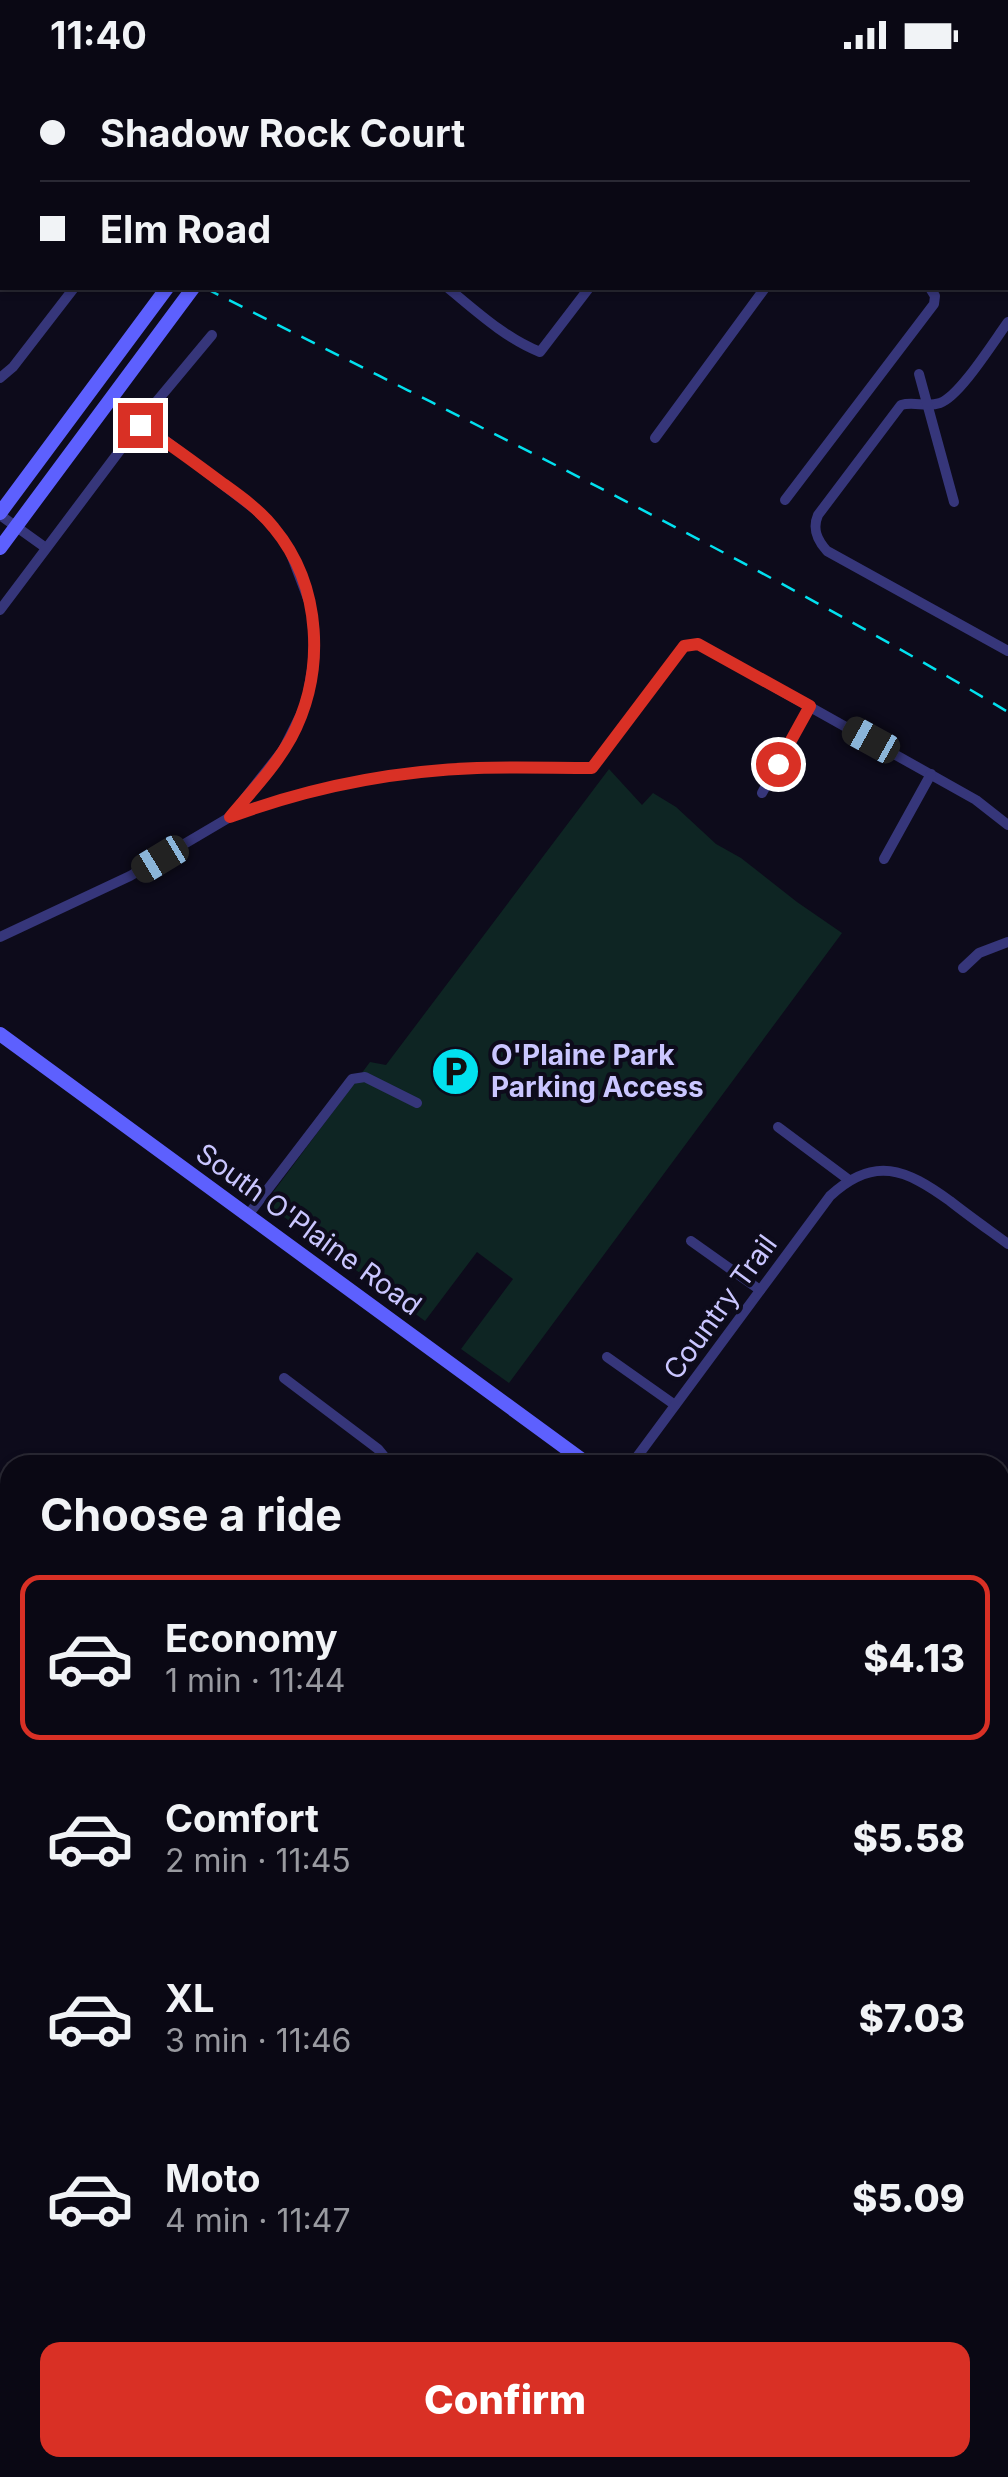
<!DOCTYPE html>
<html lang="en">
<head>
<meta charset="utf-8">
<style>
	:root { --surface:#0a0814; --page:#13111d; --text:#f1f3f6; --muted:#999aa0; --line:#2a2934; --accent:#d93025 }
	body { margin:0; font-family:Inter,sans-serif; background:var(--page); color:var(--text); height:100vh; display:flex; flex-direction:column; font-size:38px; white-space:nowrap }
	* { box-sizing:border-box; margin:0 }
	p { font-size:32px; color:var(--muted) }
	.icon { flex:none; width:55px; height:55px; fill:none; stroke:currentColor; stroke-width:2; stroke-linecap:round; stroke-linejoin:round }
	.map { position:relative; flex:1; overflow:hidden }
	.details { position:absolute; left:0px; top:1385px; width:1010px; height:1022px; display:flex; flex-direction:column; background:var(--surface); border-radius:30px 30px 0 0; box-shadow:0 2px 8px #0004,0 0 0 2px var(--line) }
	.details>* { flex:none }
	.banner { position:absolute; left:0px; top:0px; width:1010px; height:220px; box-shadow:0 2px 8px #0004,0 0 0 2px var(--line); display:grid; align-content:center; height:220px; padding:0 40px; background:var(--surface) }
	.end { position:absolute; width:45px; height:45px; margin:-22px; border:12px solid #d93025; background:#fff; box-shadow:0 0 0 5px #fff }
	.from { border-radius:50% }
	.car { position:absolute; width:30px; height:60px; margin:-30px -15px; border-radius:12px; box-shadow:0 0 8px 2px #0007; background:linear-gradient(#222 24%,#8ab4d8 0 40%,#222 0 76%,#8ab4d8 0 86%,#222 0) }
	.banner b { display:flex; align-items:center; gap:35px; height:95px; font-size:38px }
	.banner b+b { border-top:2px solid var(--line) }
	.banner i { width:25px; height:25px; background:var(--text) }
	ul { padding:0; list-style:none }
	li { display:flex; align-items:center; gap:30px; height:165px; margin:0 20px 15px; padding:0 20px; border:5px solid transparent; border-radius:20px }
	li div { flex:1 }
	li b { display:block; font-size:38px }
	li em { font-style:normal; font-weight:800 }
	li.current { border-color:var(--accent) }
	li>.icon { width:90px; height:90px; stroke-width:1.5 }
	h2 { padding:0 40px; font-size:45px; line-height:120px }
	.action { display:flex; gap:20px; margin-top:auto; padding:20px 40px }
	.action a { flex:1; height:115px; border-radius:20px; background:var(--accent); color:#fff; font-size:40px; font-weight:800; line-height:115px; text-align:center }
	.status { display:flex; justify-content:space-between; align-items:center; height:70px; padding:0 50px; background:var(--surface); direction:ltr }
	.status svg { height:28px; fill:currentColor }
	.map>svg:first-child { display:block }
</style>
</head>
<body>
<div class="status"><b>11:40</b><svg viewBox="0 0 49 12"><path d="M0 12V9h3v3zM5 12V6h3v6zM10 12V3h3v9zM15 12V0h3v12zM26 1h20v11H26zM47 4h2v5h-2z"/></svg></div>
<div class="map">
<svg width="1008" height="2407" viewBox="0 0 1008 2407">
	<rect width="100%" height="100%" fill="#0d0b1b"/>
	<g fill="#0e2523">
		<path d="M609,699L642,735L653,723L676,737L716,774L741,788L797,832L842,863L509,1313L461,1279L513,1209L477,1182L425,1251L265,1133L370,992L386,995Z"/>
		<path d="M1008,2029V2092L1000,2102V2039Z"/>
		<path d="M0,2369L10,2376V2398H40L53,2407H0Z"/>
		<path d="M735,2398H801L794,2407H728Z"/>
	</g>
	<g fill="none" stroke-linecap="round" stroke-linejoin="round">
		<g stroke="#36367a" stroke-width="10">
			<path d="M149,0L153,2"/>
			<path d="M625,0L629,2"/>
			<path d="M35,2L37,0"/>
			<path d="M213,2L215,0"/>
			<path d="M571,2L573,0"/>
			<path d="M750,2L752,0"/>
			<path d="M0,52L2,48"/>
			<path d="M0,145L2,148"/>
			<path d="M448,218C476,241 505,268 540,282L589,218"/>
			<path d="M1008,252C994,271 960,326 940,333C926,338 915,331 901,335L818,445C812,459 817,470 827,481L1008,581"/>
			<path d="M919,304L954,432"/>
			<path d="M0,308L13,297L74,218"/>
			<path d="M655,368L765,218"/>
			<path d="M785,430L934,234L935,226L930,218"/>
			<path d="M0,445L46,478"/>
			<path d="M0,540L157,331L212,265"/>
			<path d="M762,723L810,636"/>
			<path d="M230,747C308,718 394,701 477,698C515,697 554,698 592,698L684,576L698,574L976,730L1008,755"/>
			<path d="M884,789L931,704"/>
			<path d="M0,867L130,806L230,747L283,680L303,640L308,623L314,587V557L310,534L289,479L273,456L256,440L166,371L141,355"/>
			<path d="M963,898L979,883L1008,872"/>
			<path d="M778,1057L849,1110"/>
			<path d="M248,1145L352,1009L365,1007L417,1033"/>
			<path d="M691,1171L760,1220"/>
			<path d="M607,1287L675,1335"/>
			<path d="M284,1308L378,1379L391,1395"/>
			<path d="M631,1395L830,1126C874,1085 906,1099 950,1131C969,1146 989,1160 1008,1174"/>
			<path d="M6,1686L10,1685"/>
			<path d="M1000,1833L1008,1839"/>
			<path d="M0,1875L10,1882"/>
			<path d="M0,2046L10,2033"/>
			<path d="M0,2119L10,2127"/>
			<path d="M0,2292L10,2299"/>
			<path d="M165,2398L180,2407"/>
			<path d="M408,2398L421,2407"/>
		</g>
		<g stroke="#5d60fe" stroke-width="14">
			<path d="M351,2L354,0"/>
			<path d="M381,2L384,0"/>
			<path d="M0,443L167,218"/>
			<path d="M0,478L193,218"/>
			<path d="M0,964L589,1395"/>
			<path d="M1000,1698L1008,1704"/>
		</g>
		<g stroke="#02e1ef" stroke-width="2.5" stroke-dasharray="15 12" stroke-linecap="butt">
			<path d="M0,106L2,107"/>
			<path d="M205,218C475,355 748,487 1008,642"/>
		</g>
	</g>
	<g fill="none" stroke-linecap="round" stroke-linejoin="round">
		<path stroke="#d93025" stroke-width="12" d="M140,355C169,373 195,393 222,413C240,426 260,440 274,458C322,516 326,602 291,668C275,697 251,722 230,747C308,718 394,701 477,698C515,697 554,698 592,698L684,576L698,574L810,636L778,694"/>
	</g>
	<defs>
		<symbol id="parking-disc" viewBox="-11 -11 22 22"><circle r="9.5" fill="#02e1ef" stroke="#0d0b1b"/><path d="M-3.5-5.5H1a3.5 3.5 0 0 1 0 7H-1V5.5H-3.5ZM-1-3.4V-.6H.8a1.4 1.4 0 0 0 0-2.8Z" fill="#111"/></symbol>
	</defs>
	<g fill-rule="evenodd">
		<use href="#parking-disc" x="428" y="974" width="55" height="55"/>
	</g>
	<g text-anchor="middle" stroke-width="8" stroke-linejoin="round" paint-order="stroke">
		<g font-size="28" font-weight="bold" fill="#cac6ff" stroke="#0d0b1b" text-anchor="start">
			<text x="491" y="995">O'Plaine Park<tspan x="491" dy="32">Parking Access</tspan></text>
		</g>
		<g font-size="28" fill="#cac6ff" stroke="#0d0b1b">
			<text transform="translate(309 1159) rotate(36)" y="10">South O'Plaine Road</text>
			<text transform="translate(720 1237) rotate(-54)" y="10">Country Trail</text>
		</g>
	</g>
</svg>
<i class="end from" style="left:778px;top:694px"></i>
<i class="end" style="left:140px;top:355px"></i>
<i class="car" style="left:871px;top:670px;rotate:299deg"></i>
<i class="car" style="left:160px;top:789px;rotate:239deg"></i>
<div class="banner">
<b><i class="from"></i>Shadow Rock Court</b>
<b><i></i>Elm Road</b>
</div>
<section class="details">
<h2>Choose a ride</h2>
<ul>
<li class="current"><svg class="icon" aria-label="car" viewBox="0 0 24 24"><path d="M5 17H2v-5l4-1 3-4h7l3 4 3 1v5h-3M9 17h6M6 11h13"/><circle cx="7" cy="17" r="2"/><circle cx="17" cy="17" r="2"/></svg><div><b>Economy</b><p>1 min · 11:44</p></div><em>$4.13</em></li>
<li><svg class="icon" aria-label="car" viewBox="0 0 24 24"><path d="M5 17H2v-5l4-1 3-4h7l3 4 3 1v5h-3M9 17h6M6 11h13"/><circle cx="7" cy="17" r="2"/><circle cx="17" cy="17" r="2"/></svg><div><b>Comfort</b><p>2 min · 11:45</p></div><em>$5.58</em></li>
<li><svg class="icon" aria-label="car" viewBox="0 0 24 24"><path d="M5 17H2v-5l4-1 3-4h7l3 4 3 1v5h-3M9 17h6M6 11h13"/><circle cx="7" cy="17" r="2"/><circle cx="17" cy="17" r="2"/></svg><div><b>XL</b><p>3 min · 11:46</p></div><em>$7.03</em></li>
<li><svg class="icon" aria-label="car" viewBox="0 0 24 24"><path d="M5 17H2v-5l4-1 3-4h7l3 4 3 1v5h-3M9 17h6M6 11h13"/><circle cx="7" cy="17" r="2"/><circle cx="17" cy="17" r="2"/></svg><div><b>Moto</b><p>4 min · 11:47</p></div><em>$5.09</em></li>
</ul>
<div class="action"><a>Confirm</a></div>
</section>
</div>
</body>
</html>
